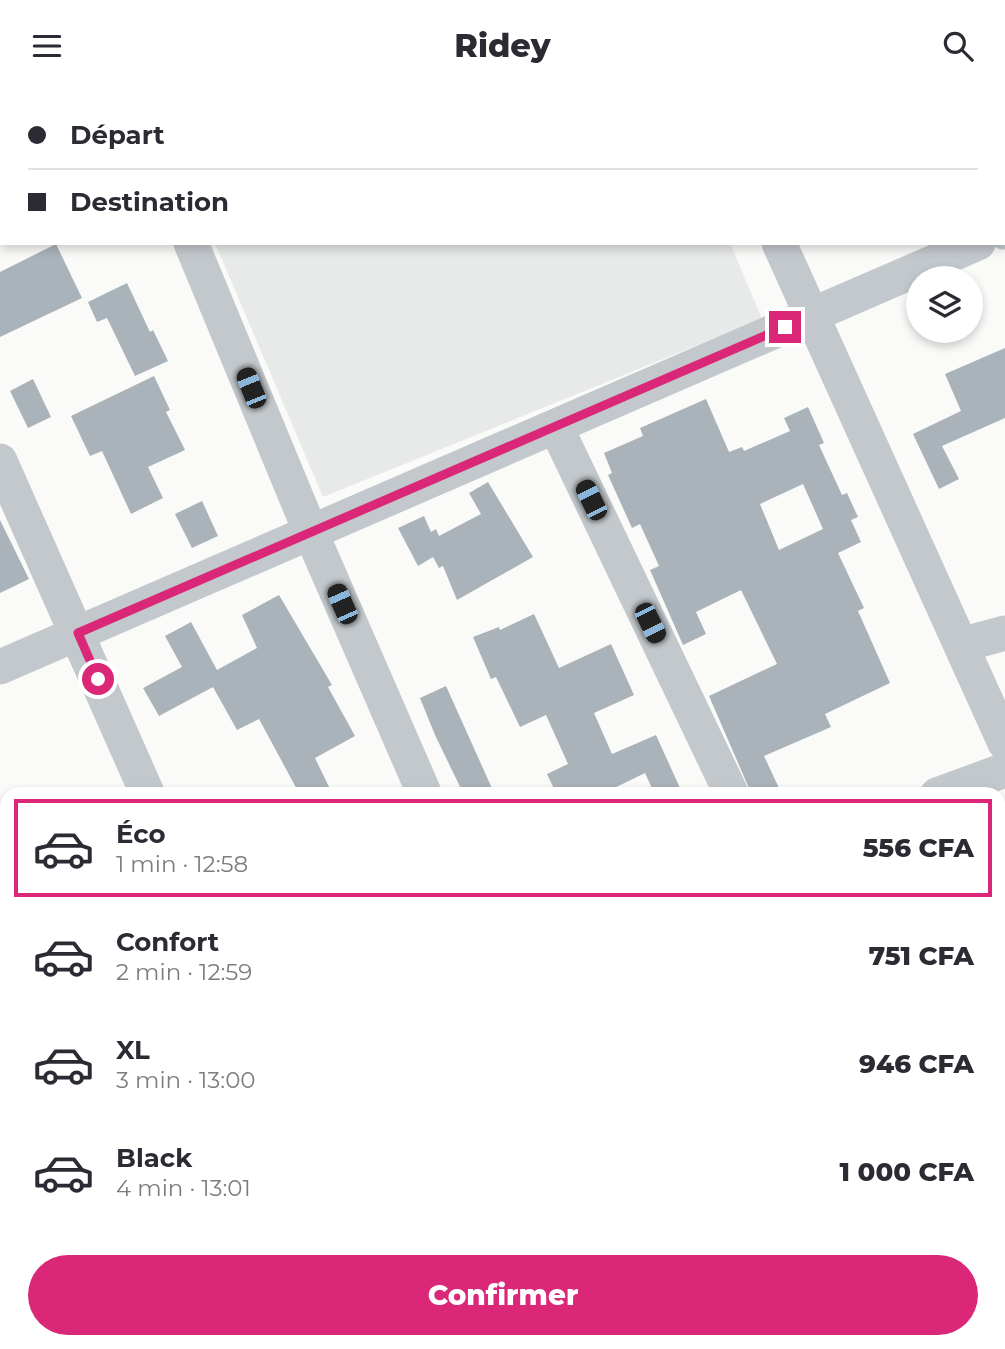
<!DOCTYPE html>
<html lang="fr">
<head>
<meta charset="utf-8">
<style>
	:root { --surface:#fff; --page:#f2f2f3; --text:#2b2b33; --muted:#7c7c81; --line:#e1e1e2; --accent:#db2777 }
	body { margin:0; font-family:Montserrat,sans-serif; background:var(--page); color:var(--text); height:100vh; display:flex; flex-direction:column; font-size:26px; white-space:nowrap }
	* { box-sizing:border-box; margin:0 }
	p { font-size:23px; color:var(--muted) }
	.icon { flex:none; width:38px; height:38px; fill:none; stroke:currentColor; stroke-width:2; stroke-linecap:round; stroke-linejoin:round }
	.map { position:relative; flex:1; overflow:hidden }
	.drawer { position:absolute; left:0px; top:696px; width:1006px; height:562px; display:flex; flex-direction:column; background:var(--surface); border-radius:21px 21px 0 0; box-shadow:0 4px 10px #0003 }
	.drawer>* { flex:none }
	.top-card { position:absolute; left:0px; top:0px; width:1006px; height:154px; box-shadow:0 4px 10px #0003; display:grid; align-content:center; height:154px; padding:0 28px; background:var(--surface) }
	.fabs { position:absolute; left:906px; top:175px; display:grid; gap:14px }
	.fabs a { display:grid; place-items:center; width:77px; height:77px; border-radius:50%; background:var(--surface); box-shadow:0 4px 10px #0003; font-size:35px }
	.end { position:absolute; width:32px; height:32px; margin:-16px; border:9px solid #db2777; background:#fff; box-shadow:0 0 0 4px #fff }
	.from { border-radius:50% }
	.car { position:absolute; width:21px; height:42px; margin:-21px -10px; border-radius:9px; box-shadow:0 0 5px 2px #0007; background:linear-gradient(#222 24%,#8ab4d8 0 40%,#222 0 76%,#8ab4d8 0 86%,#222 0) }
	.top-card b { display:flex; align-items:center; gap:24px; height:66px; font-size:26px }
	.top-card b+b { border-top:2px solid var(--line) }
	.top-card i { width:18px; height:18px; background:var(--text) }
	ul { padding:12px 0 0; list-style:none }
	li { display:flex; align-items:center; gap:21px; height:98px; margin:0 14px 10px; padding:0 14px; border:4px solid transparent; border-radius:0px }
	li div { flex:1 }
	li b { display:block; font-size:26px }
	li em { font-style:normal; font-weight:800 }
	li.selected { border-color:var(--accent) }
	li>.icon { width:63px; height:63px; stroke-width:1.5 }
	.button { display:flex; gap:14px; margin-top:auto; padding:14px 28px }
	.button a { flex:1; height:80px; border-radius:42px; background:var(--accent); color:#fff; font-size:28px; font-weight:800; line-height:80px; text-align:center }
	header { display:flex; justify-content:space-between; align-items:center; height:91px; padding:0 28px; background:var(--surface); font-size:32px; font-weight:800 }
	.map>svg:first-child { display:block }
</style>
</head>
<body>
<header><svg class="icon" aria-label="menu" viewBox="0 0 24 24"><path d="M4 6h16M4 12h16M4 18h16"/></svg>Ridey<svg class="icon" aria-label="search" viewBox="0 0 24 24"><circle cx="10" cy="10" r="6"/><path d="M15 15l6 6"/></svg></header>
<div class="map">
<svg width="1005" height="1258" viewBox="0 0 1005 1258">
	<rect width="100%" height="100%" fill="#fafaf8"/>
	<g fill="#e8e9e9">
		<path d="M151,0H666L667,2H152Z"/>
		<path d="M215,152H730L762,228L323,406Z"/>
	</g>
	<g fill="#aab3b9" fill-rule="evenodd">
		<path d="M56,153L82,207L0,246V181Z"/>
		<path d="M127,192L150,241L153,239L168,270L135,285L107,227L97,231L88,211Z"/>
		<path d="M1005,257V327L942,355L959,388L939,398L913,343L961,320L945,283Z"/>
		<path d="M154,285L170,319L166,321L185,359L148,376L163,407L131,423L102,360L90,365L71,325Z"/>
		<path d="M33,288L51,326L28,337L10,300Z"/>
		<path d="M706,308L729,361L742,356L744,360L790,340L784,327L808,316L824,352L819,354L842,404L847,402L858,426L851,429L861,451L838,462L864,517L858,520L890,592L825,623L831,636L764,665L779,697L766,704H752L709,605L777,573L741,499L696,521L706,543L683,554L650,479L659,475L640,433L632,437L608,384L612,382L604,362L643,345L640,337ZM803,393L823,438L779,459L760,413Z"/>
		<path d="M488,391L533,466L457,509L443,475L439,477L433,466L418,475L398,437L424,425L431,441L436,438L439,445L481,423L469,402Z"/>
		<path d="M202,410L218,445L192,457L175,423Z"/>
		<path d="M0,429L29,488L0,502Z"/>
		<path d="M279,504L332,594L328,596L355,645L315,667L333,704H300L259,628L237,639L213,596L159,625L143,597L182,576L165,545L191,531L217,579L257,557L242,524Z"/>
		<path d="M534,523L559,577L611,553L634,604L594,622L612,663L656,644L680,697L666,704H655L645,682L600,704H557L547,683L568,673L546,624L520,636L496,586L491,588L473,546L499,536L500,539Z"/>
		<path d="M446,595L495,704H464L435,644L420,607Z"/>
	</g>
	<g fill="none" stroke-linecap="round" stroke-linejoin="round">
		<g stroke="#c3c8cc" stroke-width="35">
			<path d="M127,0L128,2"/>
			<path d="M713,0L714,2"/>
			<path d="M1004,141L1005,140"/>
			<path d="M191,152L311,442L425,704"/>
			<path d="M779,152L1005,652"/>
			<path d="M556,336L732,704"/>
			<path d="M0,370L148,704"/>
			<path d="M961,554L1005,542"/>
			<path d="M0,576L978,152"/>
			<path d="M937,704L1005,679"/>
			<path d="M999,951L1005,948"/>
			<path d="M0,1102L7,1118"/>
			<path d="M999,1174L1005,1172"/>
			<path d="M386,1251L389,1258"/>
			<path d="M665,1251L668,1258"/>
			<path d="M960,1251L962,1258"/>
			<path d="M609,1258L632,1251"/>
		</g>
	</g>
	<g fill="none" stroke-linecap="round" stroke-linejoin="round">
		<path stroke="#db2777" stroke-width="9" d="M98,588L78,542L785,236"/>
	</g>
</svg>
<div class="fabs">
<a><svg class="icon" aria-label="layers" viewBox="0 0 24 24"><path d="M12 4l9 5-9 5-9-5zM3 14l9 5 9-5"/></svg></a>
</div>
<i class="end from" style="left:98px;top:588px"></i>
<i class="end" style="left:785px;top:236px"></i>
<i class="car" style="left:251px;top:297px;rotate:338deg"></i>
<i class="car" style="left:591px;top:409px;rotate:334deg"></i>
<i class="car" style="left:342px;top:513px;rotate:336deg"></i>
<i class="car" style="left:650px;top:532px;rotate:154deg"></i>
<div class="top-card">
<b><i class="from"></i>Départ</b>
<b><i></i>Destination</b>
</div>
<section class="drawer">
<ul>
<li class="selected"><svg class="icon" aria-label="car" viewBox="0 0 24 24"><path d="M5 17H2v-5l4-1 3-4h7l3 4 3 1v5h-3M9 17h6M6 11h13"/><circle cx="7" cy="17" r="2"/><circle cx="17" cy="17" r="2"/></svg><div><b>Éco</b><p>1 min · 12:58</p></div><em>556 CFA</em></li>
<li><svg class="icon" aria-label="car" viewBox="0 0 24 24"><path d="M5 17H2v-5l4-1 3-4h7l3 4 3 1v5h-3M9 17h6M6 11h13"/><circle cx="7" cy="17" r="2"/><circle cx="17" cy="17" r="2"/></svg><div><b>Confort</b><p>2 min · 12:59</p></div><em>751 CFA</em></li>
<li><svg class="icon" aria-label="car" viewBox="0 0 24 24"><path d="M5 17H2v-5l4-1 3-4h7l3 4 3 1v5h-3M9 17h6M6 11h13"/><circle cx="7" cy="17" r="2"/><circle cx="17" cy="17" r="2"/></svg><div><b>XL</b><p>3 min · 13:00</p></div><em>946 CFA</em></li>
<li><svg class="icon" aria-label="car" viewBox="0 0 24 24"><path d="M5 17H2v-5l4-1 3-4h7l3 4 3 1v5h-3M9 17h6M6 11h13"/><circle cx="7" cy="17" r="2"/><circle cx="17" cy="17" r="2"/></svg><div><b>Black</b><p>4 min · 13:01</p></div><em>1 000 CFA</em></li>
</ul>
<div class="button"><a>Confirmer</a></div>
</section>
</div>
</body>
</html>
